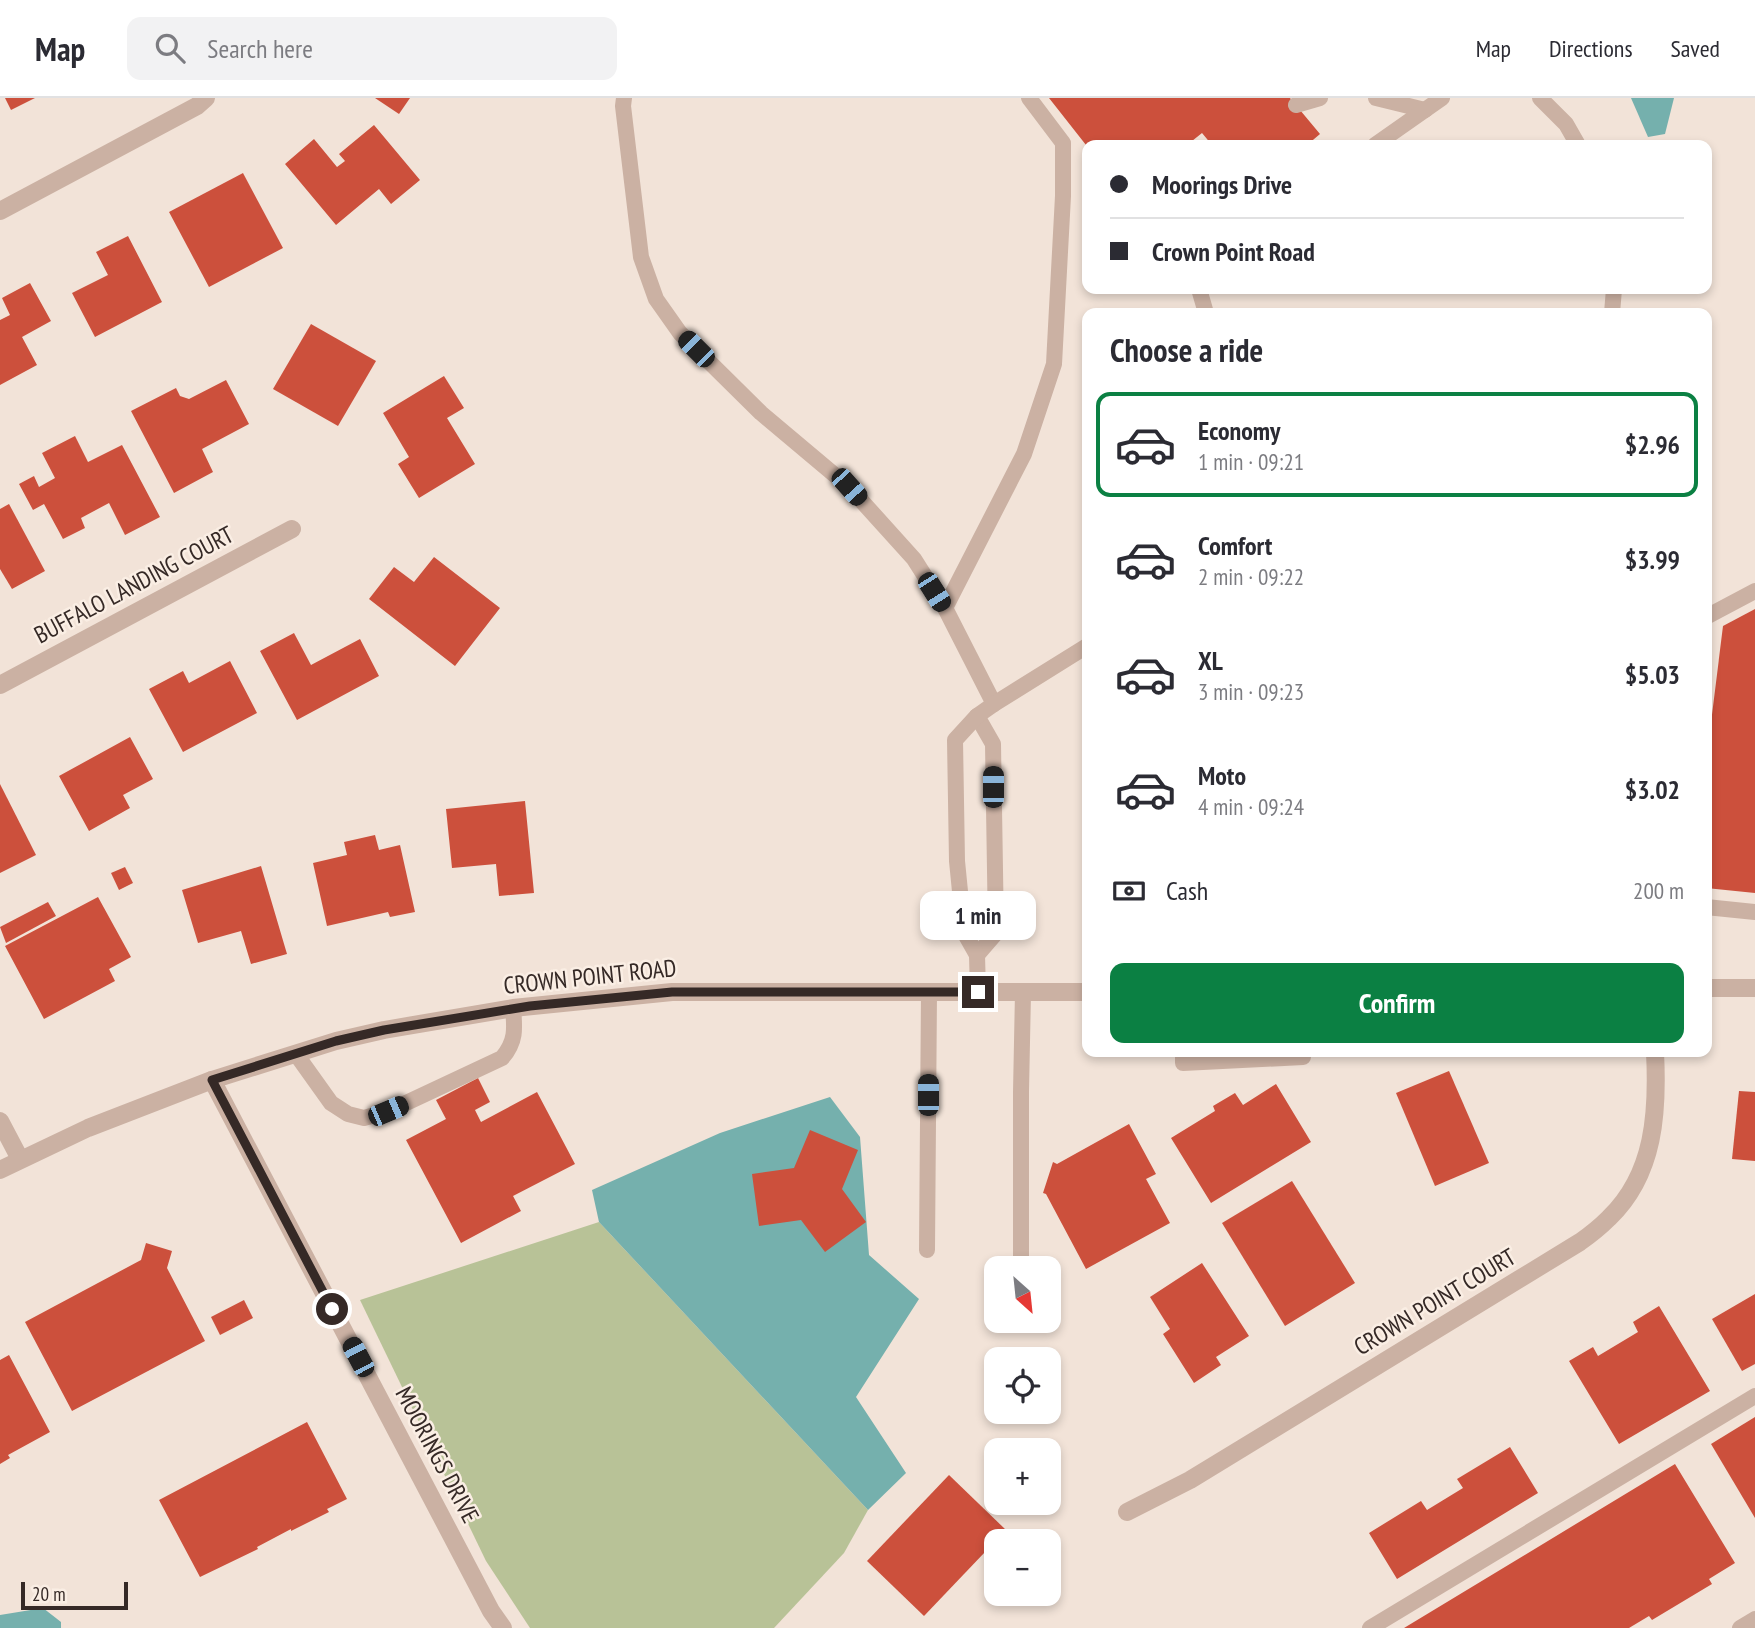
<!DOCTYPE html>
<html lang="en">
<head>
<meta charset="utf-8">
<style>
	:root { --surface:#fff; --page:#f2f2f3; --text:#2b2b33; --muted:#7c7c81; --line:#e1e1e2; --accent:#0b8043 }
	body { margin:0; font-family:"PT Sans Narrow",sans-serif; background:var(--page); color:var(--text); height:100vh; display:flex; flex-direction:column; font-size:26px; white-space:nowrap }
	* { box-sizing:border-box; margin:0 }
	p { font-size:23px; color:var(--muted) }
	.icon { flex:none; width:38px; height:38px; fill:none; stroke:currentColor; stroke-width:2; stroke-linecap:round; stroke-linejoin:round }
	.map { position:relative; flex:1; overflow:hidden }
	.side { position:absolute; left:1082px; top:210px; width:630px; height:749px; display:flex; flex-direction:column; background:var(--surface); border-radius:14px; box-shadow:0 4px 10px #0003 }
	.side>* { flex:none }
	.hud { position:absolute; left:1082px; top:42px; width:630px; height:154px; border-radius:14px; box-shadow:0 4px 10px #0003; display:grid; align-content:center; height:154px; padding:0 28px; background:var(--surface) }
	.needle { width:46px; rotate:153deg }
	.fabs { position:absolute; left:984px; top:1158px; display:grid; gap:14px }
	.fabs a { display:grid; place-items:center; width:77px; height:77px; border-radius:14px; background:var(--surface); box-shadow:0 4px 10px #0003; font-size:35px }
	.scale { position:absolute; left:21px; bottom:18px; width:107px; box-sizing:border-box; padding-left:7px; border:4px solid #352926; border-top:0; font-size:19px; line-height:24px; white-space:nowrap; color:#352926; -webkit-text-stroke:5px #faeee4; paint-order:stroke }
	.end { position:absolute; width:32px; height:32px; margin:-16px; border:9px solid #352926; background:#fff; box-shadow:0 0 0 4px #fff }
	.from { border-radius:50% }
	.bubble { position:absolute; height:49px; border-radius:14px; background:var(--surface); box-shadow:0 4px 10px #0003; font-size:23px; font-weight:800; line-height:49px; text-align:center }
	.car { position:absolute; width:21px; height:42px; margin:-21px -10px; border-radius:9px; box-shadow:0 0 5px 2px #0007; background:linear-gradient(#222 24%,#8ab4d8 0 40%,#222 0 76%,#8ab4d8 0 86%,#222 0) }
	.hud b { display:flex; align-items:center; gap:24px; height:66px; font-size:26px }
	.hud b+b { border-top:2px solid var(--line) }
	.hud i { width:18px; height:18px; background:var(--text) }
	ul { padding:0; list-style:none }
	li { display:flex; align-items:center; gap:21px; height:105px; margin:0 14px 10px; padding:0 14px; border:4px solid transparent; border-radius:14px }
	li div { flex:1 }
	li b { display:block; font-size:26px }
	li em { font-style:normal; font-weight:800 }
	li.active { border-color:var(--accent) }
	li>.icon { width:63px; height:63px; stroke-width:1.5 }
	h2 { padding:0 28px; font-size:32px; line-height:84px }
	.pay { display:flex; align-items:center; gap:18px; height:77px; padding:0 28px; font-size:26px }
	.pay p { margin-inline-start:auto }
	.button { display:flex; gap:14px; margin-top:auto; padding:14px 28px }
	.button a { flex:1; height:80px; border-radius:14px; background:var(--accent); color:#fff; font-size:28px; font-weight:800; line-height:80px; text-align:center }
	header { display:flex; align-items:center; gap:42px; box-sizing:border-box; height:98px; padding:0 35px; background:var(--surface); border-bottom:2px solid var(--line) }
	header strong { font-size:33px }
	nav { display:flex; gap:38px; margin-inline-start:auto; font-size:24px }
	.search { width:490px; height:63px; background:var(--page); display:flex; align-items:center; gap:18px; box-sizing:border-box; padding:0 24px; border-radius:14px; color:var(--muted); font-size:26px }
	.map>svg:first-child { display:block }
</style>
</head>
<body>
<header>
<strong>Map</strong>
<div class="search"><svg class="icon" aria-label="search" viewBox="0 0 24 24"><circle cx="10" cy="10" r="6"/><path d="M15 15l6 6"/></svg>Search here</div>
<nav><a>Map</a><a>Directions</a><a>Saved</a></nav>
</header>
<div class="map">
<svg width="1755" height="1530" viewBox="0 0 1755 1530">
	<rect width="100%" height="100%" fill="#f2e3d8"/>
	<path fill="#b8c297" d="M599,1124L868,1412L844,1455L774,1530H530L486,1463L360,1202Z"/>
	<g fill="#75b0ad">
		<path d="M1631,0H1674L1665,36L1648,39Z"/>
		<path d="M830,999L860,1039L869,1157L919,1201L856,1299L906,1375L868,1412L599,1124L592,1092L720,1035Z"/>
		<path d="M43,1510L61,1524V1530H0V1517Z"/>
	</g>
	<g fill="#cc503c">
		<path d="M5,0H35L11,12Z"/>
		<path d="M375,0H410L399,16Z"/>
		<path d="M1049,0H1290L1320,36L1307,47H1212L1202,35L1187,47H1086Z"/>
		<path d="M374,27L420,82L391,106L379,91L336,127L285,66L314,41L337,69L345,63L339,56Z"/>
		<path d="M243,75L283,150L209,189L169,114Z"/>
		<path d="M128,138L162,204L95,239L72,195L108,177L96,154Z"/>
		<path d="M30,185L51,223L22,239L37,267L0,287V222L10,217L2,200Z"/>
		<path d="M311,226L376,263L338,328L273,291Z"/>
		<path d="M444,278L464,310L447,320L475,366L419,400L398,366L409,359L383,315Z"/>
		<path d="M226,282L249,326L202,351L213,374L174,395L131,313L176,290L180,298L189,301Z"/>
		<path d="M75,338L88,364L122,347L160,419L125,437L109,405L81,420L85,430L63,441L44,406L33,412L19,386L34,378L39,389L55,380L42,355Z"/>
		<path d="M9,406L45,473L12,491L0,471V411Z"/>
		<path d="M434,459L500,510L455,568L369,501L394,469L414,484Z"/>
		<path d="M1755,511V795L1706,790V665L1723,528Z"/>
		<path d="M294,535L311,567L360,541L379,578L297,622L260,553Z"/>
		<path d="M230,563L257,615L183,654L149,591L183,573L189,585Z"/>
		<path d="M130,639L153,681L123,697L130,710L89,733L59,678Z"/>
		<path d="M0,686L36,757L0,775Z"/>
		<path d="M525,703L534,795L499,798L496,766L452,770L446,711Z"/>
		<path d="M375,737L379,752L400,747L415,814L390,819L388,814L327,828L313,765L347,757L344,744Z"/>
		<path d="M261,768L287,856L251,866L241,833L198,845L182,792Z"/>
		<path d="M125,769L133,785L119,792L111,775Z"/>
		<path d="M98,799L131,859L109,871L115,883L44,921L5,848Z"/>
		<path d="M48,804L56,818L6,845L0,829Z"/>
		<path d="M1449,973L1489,1065L1435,1088L1396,995Z"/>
		<path d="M478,980L490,1004L475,1012L481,1024L537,994L575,1066L513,1098L521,1113L461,1145L406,1042L446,1021L436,1002Z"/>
		<path d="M1276,986L1311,1044L1211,1105L1171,1040L1215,1013L1213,1008L1235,995L1243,1007Z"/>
		<path d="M1739,993L1755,994V1063L1732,1061Z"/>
		<path d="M1129,1026L1156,1076L1146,1081L1170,1125L1086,1171L1046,1096L1043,1095L1053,1064L1057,1066Z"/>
		<path d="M810,1032L858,1052L842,1091L866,1124L825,1154L801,1122L759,1128L752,1076L794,1070Z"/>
		<path d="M1292,1083L1355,1185L1285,1228L1222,1125Z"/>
		<path d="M146,1145L172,1153L167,1170L205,1243L72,1313L25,1224L141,1162Z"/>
		<path d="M1202,1165L1249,1238L1216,1259L1221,1267L1194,1285L1163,1236L1170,1231L1150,1199Z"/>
		<path d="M1755,1196V1266L1742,1273L1712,1221Z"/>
		<path d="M244,1202L253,1220L220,1237L211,1219Z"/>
		<path d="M1659,1208L1710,1293L1619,1346L1569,1263L1593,1249L1598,1258L1638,1234L1633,1224Z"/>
		<path d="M9,1257L50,1334L8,1357L10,1360L0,1366V1262Z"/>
		<path d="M1755,1319V1420L1711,1346Z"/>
		<path d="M307,1324L347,1401L327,1411L329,1414L291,1433V1431L257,1449L258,1451L200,1479L159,1402Z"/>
		<path d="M1510,1349L1538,1395L1397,1481L1369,1435L1421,1403L1427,1412L1463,1390L1457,1381Z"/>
		<path d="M1675,1366L1735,1465L1709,1481L1712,1486L1652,1522L1649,1518L1629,1530H1404Z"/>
		<path d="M949,1377L1006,1432L924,1518L867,1463Z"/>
	</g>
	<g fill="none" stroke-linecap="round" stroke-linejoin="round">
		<g stroke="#cbb1a3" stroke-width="16">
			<path d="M624,0L623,8L641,159L656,201L680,235L761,315L849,389L914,461L945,510L994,606"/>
			<path d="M1376,0L1425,12"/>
			<path d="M1540,0L1566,26L1578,47"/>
			<path d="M1296,7L1320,0"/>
			<path d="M1375,47L1442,0"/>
			<path d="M1199,191L1206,215"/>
			<path d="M1612,215L1614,191"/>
			<path d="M945,510L1024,356L1054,266L1063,98V45L1029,0"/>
			<path d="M1706,519L1755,493"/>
			<path d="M977,618L993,646L996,835L977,857"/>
			<path d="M1706,809L1755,814"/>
			<path d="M978,894L977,857L964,834L957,763L955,642L977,618L994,606L1087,548"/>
			<path d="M1183,954V965L1303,959V954"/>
			<path d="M296,956L331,1005L348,1016L364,1020L389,1013L502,960C516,944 515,931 513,910"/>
			<path d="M927,1152L929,894"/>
			<path d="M1021,1171V994L1023,894"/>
			<path d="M1370,1530L1755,1298"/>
			<path d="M1740,1530L1755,1521"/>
		</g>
		<g stroke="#cbb1a3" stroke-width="18">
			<path d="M0,113L197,8L206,0"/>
			<path d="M0,587L292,431"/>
			<path d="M212,982L491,1513L503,1530"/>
			<path d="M0,1023L20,1061"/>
			<path d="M1127,1414L1190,1382L1580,1144C1590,1137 1600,1129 1609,1120C1655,1076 1658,1013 1655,954"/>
		</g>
		<g stroke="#cbb1a3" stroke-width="18">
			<path d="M1706,890H1755"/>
			<path d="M0,1072L88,1030L212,982L336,943L384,932L513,910L672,894H1087"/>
		</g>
	</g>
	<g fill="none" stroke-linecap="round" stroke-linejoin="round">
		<path stroke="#352926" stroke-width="9" d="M332,1211L212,982L336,943L384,932L530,908L672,894H978"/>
	</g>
	<g text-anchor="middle" stroke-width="5" stroke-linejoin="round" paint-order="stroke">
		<g font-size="24" fill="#352926" stroke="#faeee4">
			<text transform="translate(134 487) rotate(-28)" y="8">BUFFALO LANDING COURT</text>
			<text transform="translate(590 879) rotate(-6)" y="8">CROWN POINT ROAD</text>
			<text transform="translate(1435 1204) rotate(-31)" y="8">CROWN POINT COURT</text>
			<text transform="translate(437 1357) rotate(62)" y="8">MOORINGS DRIVE</text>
		</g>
	</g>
</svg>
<div class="fabs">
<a><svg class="needle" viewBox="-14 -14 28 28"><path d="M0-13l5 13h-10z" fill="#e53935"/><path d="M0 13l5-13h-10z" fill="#7c7c81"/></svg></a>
<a><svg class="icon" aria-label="locate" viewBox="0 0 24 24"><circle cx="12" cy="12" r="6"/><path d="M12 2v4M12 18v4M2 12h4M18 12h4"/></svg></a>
<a>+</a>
<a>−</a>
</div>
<div class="scale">20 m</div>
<i class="end from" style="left:332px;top:1211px"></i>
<i class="end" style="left:978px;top:894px"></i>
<div class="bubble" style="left:920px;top:793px;width:116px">1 min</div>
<i class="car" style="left:696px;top:251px;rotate:315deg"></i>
<i class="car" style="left:849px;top:389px;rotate:138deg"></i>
<i class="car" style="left:934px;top:494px;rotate:148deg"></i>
<i class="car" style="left:993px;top:689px;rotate:0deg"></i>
<i class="car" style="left:928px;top:997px;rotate:0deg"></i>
<i class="car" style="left:388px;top:1013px;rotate:67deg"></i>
<i class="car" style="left:358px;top:1259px;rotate:332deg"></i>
<div class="hud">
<b><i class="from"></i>Moorings Drive</b>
<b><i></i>Crown Point Road</b>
</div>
<section class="side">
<h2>Choose a ride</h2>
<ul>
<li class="active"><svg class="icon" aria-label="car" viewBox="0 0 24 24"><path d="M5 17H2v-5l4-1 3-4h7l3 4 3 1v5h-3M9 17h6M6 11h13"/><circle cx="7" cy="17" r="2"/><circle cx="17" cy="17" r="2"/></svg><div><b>Economy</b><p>1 min · 09:21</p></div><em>$2.96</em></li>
<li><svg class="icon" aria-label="car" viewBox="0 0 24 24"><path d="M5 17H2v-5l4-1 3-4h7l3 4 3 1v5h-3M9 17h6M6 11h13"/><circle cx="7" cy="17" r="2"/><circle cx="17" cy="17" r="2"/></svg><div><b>Comfort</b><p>2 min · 09:22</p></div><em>$3.99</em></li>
<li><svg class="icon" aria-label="car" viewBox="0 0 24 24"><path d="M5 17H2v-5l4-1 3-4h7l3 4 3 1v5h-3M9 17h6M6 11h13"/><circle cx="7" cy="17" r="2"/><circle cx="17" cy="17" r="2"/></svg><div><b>XL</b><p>3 min · 09:23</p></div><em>$5.03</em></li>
<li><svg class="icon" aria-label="car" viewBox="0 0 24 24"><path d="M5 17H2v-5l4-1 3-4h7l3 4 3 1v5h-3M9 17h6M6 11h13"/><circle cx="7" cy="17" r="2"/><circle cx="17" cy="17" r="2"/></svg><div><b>Moto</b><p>4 min · 09:24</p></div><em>$3.02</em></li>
</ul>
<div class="pay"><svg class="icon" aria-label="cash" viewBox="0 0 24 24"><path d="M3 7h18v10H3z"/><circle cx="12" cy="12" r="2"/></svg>Cash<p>200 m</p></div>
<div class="button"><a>Confirm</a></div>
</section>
</div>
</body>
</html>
